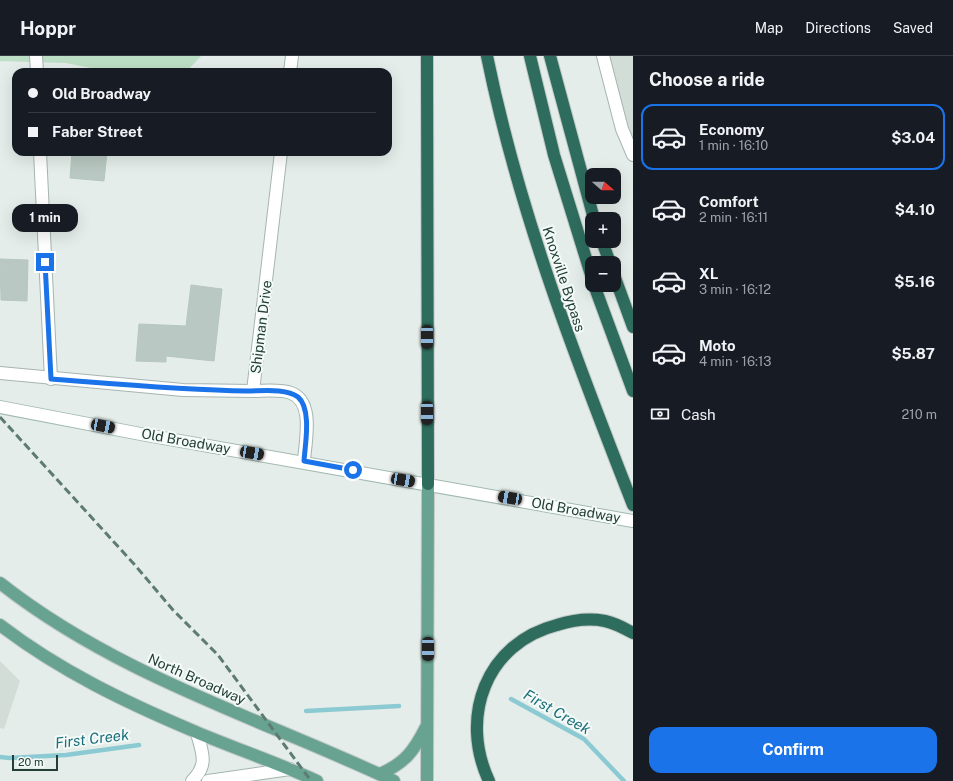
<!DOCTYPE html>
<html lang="en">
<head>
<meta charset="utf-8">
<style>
	:root { --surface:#171b24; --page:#242831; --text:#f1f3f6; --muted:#9ea1a6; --line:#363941; --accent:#1a73e8 }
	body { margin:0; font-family:"Public Sans",sans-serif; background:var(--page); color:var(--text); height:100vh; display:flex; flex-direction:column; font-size:15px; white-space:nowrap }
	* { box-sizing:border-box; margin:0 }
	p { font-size:13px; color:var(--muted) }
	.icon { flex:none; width:22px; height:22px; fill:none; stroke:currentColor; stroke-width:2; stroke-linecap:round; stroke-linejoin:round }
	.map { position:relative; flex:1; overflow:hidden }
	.side { display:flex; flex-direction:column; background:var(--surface); width:320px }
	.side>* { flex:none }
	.top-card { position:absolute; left:12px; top:12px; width:380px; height:88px; border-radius:12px; box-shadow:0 4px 16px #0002; display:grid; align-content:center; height:88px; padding:0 16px; background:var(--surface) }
	.needle { width:26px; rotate:110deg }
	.tools { position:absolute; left:585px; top:112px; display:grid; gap:8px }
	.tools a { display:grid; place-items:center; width:36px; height:36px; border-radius:8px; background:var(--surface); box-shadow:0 4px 16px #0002; font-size:20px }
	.scale { position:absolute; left:12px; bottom:10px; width:46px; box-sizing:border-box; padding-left:4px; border:2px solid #233f37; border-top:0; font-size:11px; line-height:14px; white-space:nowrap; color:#233f37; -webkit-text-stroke:3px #f4faf7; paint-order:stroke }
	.end { position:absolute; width:18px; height:18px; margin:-9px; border:5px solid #1a73e8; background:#fff; box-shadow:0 0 0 2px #fff }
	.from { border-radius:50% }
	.bubble { position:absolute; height:28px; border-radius:12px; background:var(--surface); box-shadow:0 4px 16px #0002; font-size:13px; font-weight:700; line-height:28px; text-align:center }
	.car { position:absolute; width:12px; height:24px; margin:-12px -6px; border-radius:5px; box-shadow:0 0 3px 1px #0007; background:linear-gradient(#222 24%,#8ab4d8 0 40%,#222 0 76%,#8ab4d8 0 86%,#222 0) }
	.top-card b { display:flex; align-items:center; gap:14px; height:38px; font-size:15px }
	.top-card b+b { border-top:1px solid var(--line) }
	.top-card i { width:10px; height:10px; background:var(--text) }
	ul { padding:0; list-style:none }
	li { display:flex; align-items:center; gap:12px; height:66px; margin:0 8px 6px; padding:0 8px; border:2px solid transparent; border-radius:12px }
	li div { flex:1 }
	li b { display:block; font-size:15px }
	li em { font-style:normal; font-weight:700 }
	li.on { border-color:var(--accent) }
	li>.icon { width:36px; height:36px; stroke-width:1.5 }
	h2 { padding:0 16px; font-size:18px; line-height:48px }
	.pay { display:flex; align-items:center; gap:10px; height:44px; padding:0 16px; font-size:15px }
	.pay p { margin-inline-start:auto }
	.cta { display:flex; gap:8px; margin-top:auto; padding:8px 16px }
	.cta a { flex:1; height:46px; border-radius:12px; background:var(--accent); color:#fff; font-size:16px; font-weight:700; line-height:46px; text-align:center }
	header { display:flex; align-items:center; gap:24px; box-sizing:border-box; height:56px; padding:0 20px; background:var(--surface); border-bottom:1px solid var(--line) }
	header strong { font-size:19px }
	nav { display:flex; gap:22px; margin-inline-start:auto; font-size:14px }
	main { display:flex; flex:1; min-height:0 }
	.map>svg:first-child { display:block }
</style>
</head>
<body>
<header>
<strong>Hoppr</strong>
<nav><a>Map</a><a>Directions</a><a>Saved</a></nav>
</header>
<main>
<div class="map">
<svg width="633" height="725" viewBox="0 0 633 725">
	<rect width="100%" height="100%" fill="#e4ede9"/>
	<g fill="#d2ddd8">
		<path d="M600,0H633V106Z"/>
		<path d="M0,605L20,625L4,673L0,672Z"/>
	</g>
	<path fill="#bddfc5" d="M0,0H201L186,16H110L66,7L0,5Z"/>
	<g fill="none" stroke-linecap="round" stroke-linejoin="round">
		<g stroke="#8ccad3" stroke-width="4.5">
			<path d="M511,643L584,683L624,725"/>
			<path d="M306,655L399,650"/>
			<path d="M0,701L9,702L66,699L139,689"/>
		</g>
	</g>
	<g fill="#b9c8c2" stroke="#b6c7c0">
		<path d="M72,96H107L104,125L70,122Z"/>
		<path d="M0,203L28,204L27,245L1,244Z"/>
		<path d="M191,229L222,233L214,305L166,300V306L136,305L139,268L186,270Z"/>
	</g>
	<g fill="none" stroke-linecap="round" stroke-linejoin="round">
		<defs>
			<g id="minor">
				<path d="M36,0L37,16"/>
				<path d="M290,16L292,0"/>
				<path d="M40,96L51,323"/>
				<path d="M281,96L253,335C265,335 280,333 291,337C315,346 305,386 304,405"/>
				<path d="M0,317L183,334L253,335"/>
				<path d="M192,725C209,708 202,697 197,677"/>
				<path d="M208,725L290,713"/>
			</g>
			<path id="tertiary" d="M603,0L622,73L633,99"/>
			<path id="secondary" d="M0,351L146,379L633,465"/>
			<g id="primary">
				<path d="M0,527C118,620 260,662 394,725"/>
				<path d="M0,569C60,615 127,647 196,676C236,693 278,707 317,725"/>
				<path d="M380,718C405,707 414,695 426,671"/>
				<path d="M427,725L428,428"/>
			</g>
			<g id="motorway">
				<path d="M427,0L428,428"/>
				<path d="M487,0C519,157 575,301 633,449"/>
				<path d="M530,0L554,99L592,222"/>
				<path d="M550,0L594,163"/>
				<path d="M602,185L610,207"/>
				<path d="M614,219L633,271"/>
				<path d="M594,229L633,335"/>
				<path d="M489,725C459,661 486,587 557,569C573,564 589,562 605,565C615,567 624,572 633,577"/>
			</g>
		</defs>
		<use href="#minor" stroke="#a6b5b0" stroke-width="14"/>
		<use href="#tertiary" stroke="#a6b5b0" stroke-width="14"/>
		<use href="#secondary" stroke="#a2b9b0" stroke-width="14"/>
		<use href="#primary" stroke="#c1c9c7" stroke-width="14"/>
		<use href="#motorway" stroke="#c1c9c7" stroke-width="14"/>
		<use href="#minor" stroke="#fff" stroke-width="12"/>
		<use href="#tertiary" stroke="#fff" stroke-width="12"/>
		<use href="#secondary" stroke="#fff" stroke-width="12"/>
		<use href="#primary" stroke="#68a392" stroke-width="12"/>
		<use href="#motorway" stroke="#2e6c5d" stroke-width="12"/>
		<path stroke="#5e7b72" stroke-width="3" stroke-dasharray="8 4" stroke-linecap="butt" d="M0,361L134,508L173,554L218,599L311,725"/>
	</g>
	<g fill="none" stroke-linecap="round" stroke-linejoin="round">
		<path stroke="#1a73e8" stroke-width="5" d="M45,206L51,323C116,328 181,334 247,335C262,335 286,332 298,341C312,353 305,389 304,405L353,414"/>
	</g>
	<g text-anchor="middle" stroke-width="4" stroke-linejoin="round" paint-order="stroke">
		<g font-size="14" fill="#233f37" stroke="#f4faf7">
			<text transform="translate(564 223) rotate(72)" y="5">Knoxville Bypass</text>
			<text transform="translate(261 271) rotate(-83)" y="5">Shipman Drive</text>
			<text transform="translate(186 385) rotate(10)" y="5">Old Broadway</text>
			<text transform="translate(576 454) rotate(10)" y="5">Old Broadway</text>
			<text transform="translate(197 623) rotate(24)" y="5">North Broadway</text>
		</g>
		<g font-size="15" font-style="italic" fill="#1c6f7c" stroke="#f4faf7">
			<text transform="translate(557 656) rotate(30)" y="5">First Creek</text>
			<text transform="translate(92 683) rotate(-7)" y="5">First Creek</text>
		</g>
	</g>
</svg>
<div class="tools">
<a><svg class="needle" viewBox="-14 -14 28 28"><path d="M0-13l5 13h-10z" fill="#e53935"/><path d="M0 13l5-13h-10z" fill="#9ea1a6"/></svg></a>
<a>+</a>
<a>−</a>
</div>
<div class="scale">20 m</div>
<i class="end from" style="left:353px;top:414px"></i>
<i class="end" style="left:45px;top:206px"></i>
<div class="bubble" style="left:12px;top:148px;width:66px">1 min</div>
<i class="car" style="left:427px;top:281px;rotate:180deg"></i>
<i class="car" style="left:427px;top:357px;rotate:180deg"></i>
<i class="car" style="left:103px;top:370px;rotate:101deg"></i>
<i class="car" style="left:252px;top:397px;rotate:100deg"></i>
<i class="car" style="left:403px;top:424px;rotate:100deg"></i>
<i class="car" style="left:510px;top:442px;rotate:280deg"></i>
<i class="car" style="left:428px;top:593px;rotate:180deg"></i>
<div class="top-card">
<b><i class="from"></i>Old Broadway</b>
<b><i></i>Faber Street</b>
</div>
</div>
<section class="side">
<h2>Choose a ride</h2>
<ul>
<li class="on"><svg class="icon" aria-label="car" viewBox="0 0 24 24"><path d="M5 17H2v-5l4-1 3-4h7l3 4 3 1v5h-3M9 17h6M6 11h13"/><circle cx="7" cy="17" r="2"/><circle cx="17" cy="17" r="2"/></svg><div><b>Economy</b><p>1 min · 16:10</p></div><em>$3.04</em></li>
<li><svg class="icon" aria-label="car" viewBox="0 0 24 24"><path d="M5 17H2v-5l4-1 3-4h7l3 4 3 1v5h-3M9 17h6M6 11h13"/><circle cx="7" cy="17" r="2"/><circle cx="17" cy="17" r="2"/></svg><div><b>Comfort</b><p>2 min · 16:11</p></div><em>$4.10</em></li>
<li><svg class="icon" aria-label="car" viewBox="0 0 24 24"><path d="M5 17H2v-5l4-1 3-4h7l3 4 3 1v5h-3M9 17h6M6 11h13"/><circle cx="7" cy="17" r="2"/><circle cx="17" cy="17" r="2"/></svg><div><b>XL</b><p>3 min · 16:12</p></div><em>$5.16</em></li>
<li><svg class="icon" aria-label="car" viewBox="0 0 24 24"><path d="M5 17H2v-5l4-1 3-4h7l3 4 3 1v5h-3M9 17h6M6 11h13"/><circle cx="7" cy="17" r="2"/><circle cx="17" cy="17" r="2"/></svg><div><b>Moto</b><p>4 min · 16:13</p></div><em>$5.87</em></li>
</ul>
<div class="pay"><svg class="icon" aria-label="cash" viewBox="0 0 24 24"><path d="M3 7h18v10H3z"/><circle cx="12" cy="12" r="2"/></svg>Cash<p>210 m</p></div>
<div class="cta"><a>Confirm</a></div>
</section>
</main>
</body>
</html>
